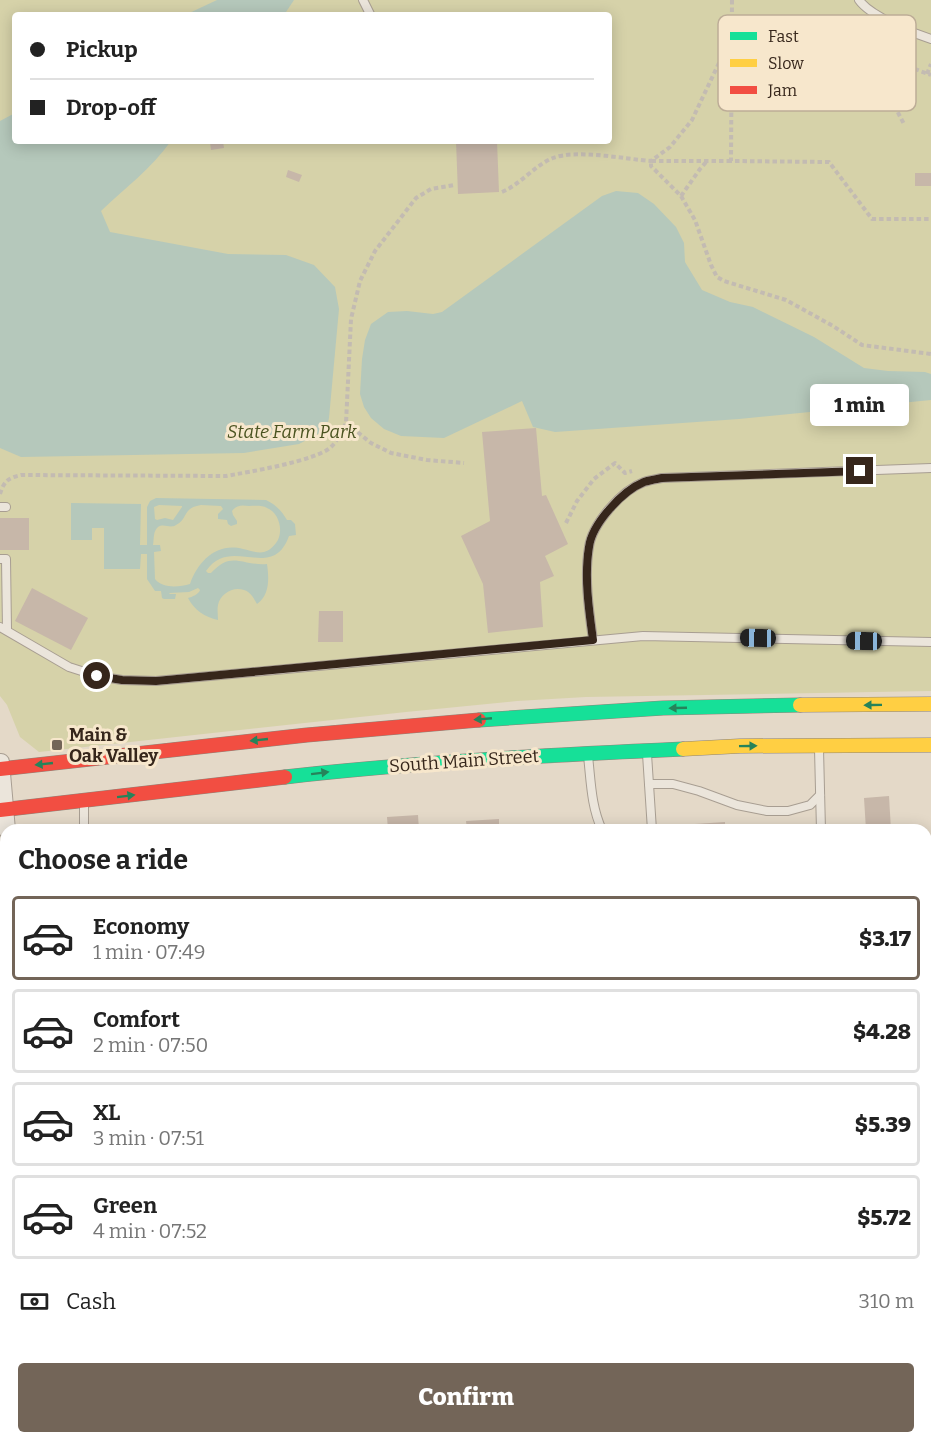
<!DOCTYPE html>
<html lang="en">
<head>
<meta charset="utf-8">
<style>
	:root { --surface:#fff; --page:#f6f6f6; --text:#222; --muted:#767676; --line:#e0e0e0; --accent:#736558 }
	body { margin:0; font-family:Bitter,serif; background:var(--page); color:var(--text); height:100vh; display:flex; flex-direction:column; font-size:22px; white-space:nowrap }
	* { box-sizing:border-box; margin:0 }
	p { font-size:20px; color:var(--muted) }
	.icon { flex:none; width:33px; height:33px; fill:none; stroke:currentColor; stroke-width:2; stroke-linecap:round; stroke-linejoin:round }
	.map { position:relative; flex:1; overflow:hidden }
	.panel { position:absolute; left:0px; top:824px; width:932px; height:620px; display:flex; flex-direction:column; background:var(--surface); border-radius:18px 18px 0 0; box-shadow:0 3px 15px #0003 }
	.panel>* { flex:none }
	.hud { position:absolute; left:12px; top:12px; width:600px; height:132px; border-radius:6px; box-shadow:0 3px 15px #0003; display:grid; align-content:center; height:132px; padding:0 18px; background:var(--surface) }
	.end { position:absolute; width:27px; height:27px; margin:-14px; border:8px solid #36261b; background:#fff; box-shadow:0 0 0 3px #fff }
	.from { border-radius:50% }
	.bubble { position:absolute; height:42px; border-radius:6px; background:var(--surface); box-shadow:0 3px 15px #0003; font-size:20px; font-weight:800; line-height:42px; text-align:center }
	.car { position:absolute; width:18px; height:36px; margin:-18px -9px; border-radius:8px; box-shadow:0 0 4px 2px #0007; background:linear-gradient(#222 24%,#8ab4d8 0 40%,#222 0 76%,#8ab4d8 0 86%,#222 0) }
	.hud b { display:flex; align-items:center; gap:21px; height:57px; font-size:22px }
	.hud b+b { border-top:2px solid var(--line) }
	.hud i { width:15px; height:15px; background:var(--text) }
	ul { padding:0; list-style:none }
	li { display:flex; align-items:center; gap:18px; height:84px; margin:0 12px 9px; padding:0 6px; border:3px solid var(--line); border-radius:6px }
	li div { flex:1 }
	li b { display:block; font-size:22px }
	li em { font-style:normal; font-weight:800 }
	li.on { border-color:var(--accent) }
	li>.icon { width:54px; height:54px; stroke-width:1.5 }
	h2 { padding:0 18px; font-size:27px; line-height:72px }
	.pay { display:flex; align-items:center; gap:15px; height:66px; padding:0 18px; font-size:22px }
	.pay p { margin-inline-start:auto }
	.action { display:flex; gap:12px; margin-top:auto; padding:12px 18px }
	.action a { flex:1; height:69px; border-radius:6px; background:var(--accent); color:#fff; font-size:24px; font-weight:800; line-height:69px; text-align:center }
	.map>svg:first-child { display:block }
</style>
</head>
<body>
<div class="map">
<svg width="931" height="1442" viewBox="0 0 931 1442">
	<rect width="100%" height="100%" fill="#e4d9c8"/>
	<path fill="#d6d2a9" fill-rule="evenodd" d="M0,0H931V691L586,697L517,701L406,712L39,752L20,737L7,705L0,696ZM15,15H609V141H15Z"/>
	<g fill="#b5c8bb" fill-rule="evenodd">
		<path d="M217,0H294L284,15H185Z"/>
		<path d="M15,113V141H171C152,168 124,189 101,211L110,232L228,254L286,255L314,265L335,287L339,309L329,418L327,427L318,434L299,444L244,453L21,457L0,448V121Z"/>
		<path d="M616,191L638,193L654,204L676,227L684,243L685,262L702,290L730,302L753,307L814,337L864,368L888,371L925,372L931,374V400L739,419L555,432L533,427L522,401L444,438L401,436L384,429L371,418L364,407L360,394L362,359L365,340L371,324L388,312L407,311L433,314L442,312L602,196Z"/>
		<path d="M156,498L266,500C276,505 281,510 287,520H291L295,524L296,535L289,536C272,583 231,534 206,571L208,573H211C232,550 241,566 267,564C269,578 270,595 257,604C254,599 251,592 244,590C233,586 220,594 218,605C217,610 218,615 218,620C205,617 194,610 188,598C192,597 199,594 200,590L198,588L189,592L169,593L170,594H176L175,599H164L162,598L161,591H155L147,579V554H141L140,569H104V528H92V540H71V503L141,504L140,545H147V507L150,501ZM159,505L182,506V507L173,520L165,518L157,520L155,519L154,507ZM201,505L221,506L223,509L218,514V519L227,520L228,524L231,526L237,524V521L233,515L232,511C237,505 241,505 249,506C255,506 262,505 267,508C280,513 284,533 276,543C265,557 257,552 243,549C217,542 198,561 190,584C179,587 163,589 155,579L154,552L161,551L160,545H153C154,539 153,531 158,527C164,523 170,529 176,525C189,518 182,508 201,505Z"/>
	</g>
	<g fill="#c7b7a9">
		<path d="M220,141H223L224,148L211,150L210,142Z"/>
		<path d="M456,141H497L499,192L458,194Z"/>
		<path d="M288,170L302,175L299,182L286,177Z"/>
		<rect x="915" y="173" width="16" height="13"/>
		<path d="M536,428L542,496L546,495L568,544L545,556L554,576L540,582L543,627L488,633L483,584L461,536L490,521L482,432Z"/>
		<rect x="0" y="518" width="29" height="32"/>
		<path d="M32,588L88,618L71,650L15,621Z"/>
		<path d="M319,611H343V642H318Z"/>
		<path d="M889,796L891,830H866L864,798Z"/>
		<path d="M418,815L419,830H388L387,817Z"/>
		<path d="M499,819V830H467L466,821Z"/>
		<path d="M725,822V830H695V824Z"/>
		<path d="M926,1055H931V1079L926,1080Z"/>
		<rect x="926" y="1120" width="5" height="43"/>
		<path d="M926,1188H927L931,1197V1297L926,1299Z"/>
		<path d="M927,1358L931,1359V1442H907L909,1437H926V1364Z"/>
	</g>
	<g fill="none" stroke-linecap="round" stroke-linejoin="round">
		<defs>
			<g id="lane">
				<path d="M363,0L370,14L369,15"/>
				<path d="M859,0C870,16 912,33 931,39"/>
				<path d="M0,507H6"/>
				<path d="M0,559H6L7,630"/>
				<path d="M0,627L69,667L97,676L122,680L156,681L643,636L931,642"/>
				<path d="M593,640C589,611 584,577 589,547C592,524 622,490 644,482C650,480 657,479 662,478L931,468"/>
				<path d="M819,749L821,830"/>
				<path d="M647,754L652,830"/>
				<path d="M588,756C591,782 591,806 602,830"/>
				<path d="M649,784H673L699,791L737,805L767,811H788L810,805L820,795"/>
				<path d="M84,830V806"/>
				<path d="M0,973H6"/>
				<path d="M926,1094H931"/>
				<path d="M926,1327H931"/>
				<path d="M117,1437V1442"/>
				<path d="M461,1437V1442"/>
				<path d="M622,1437L625,1442"/>
				<path d="M778,1437L779,1442"/>
				<path d="M847,1437L850,1442"/>
			</g>
			<g id="street">
				<path d="M1,762L7,830"/>
				<path d="M0,1218L6,1200"/>
				<path d="M724,1437L737,1442"/>
				<path d="M534,1442L553,1440L561,1437"/>
				<path d="M803,1442L816,1437"/>
			</g>
			<g id="fast">
				<path d="M479,720L663,708L800,705"/>
				<path d="M285,777C418,762 550,755 683,749"/>
			</g>
			<g id="slow">
				<path d="M800,705L931,704"/>
				<path d="M683,749L740,746L931,745"/>
			</g>
			<g id="jam">
				<path d="M0,769L307,735L479,720"/>
				<path d="M0,810L285,777"/>
			</g>
		</defs>
		<use href="#lane" stroke="#a89e92" stroke-width="10"/>
		<use href="#street" stroke="#a89e92" stroke-width="18"/>
		<use href="#fast" stroke="#8e8479" stroke-width="15"/>
		<use href="#slow" stroke="#8e8479" stroke-width="15"/>
		<use href="#jam" stroke="#8e8479" stroke-width="15"/>
		<g stroke="#c3bbb2" stroke-width="4" stroke-dasharray="4.5 3" stroke-linecap="butt">
			<path d="M732,0L731,161L829,162L872,219H931"/>
			<path d="M896,62C895,66 891,71 891,76C887,93 896,109 904,124"/>
			<path d="M927,74L931,64"/>
			<path d="M731,161H651V166L681,196L695,220L711,265L717,277L724,281L786,300L833,326L862,345L931,354"/>
			<path d="M502,192C521,184 535,165 553,158C576,149 625,159 651,161L670,147L692,120L727,46L732,42L856,43L896,62L931,75"/>
			<path d="M681,196L700,169L707,161"/>
			<path d="M346,423L371,443L391,453L427,460L464,463"/>
			<path d="M0,494C4,481 8,478 21,475L226,476C248,472 316,461 331,447C338,440 342,431 346,423L351,319L360,281L375,251L416,198L431,189L454,185"/>
			<path d="M566,523L577,501L594,479L615,463L625,473L632,471"/>
		</g>
		<use href="#lane" stroke="#ebe5db" stroke-width="8"/>
		<use href="#street" stroke="#ebe5db" stroke-width="16"/>
		<use href="#fast" stroke="#16e098" stroke-width="14"/>
		<use href="#slow" stroke="#ffcf43" stroke-width="14"/>
		<use href="#jam" stroke="#f24e42" stroke-width="14"/>
	</g>
	<defs><path id="oneway-solid" d="M-6-.8H1V-3.2L6.5 0L1 3.2V.8H-6Z" transform="scale(1.5)"/></defs>
	<g fill="#26835a">
		<use href="#oneway-solid" transform="translate(873 705) rotate(179)"/>
		<use href="#oneway-solid" transform="translate(678 708) rotate(178)"/>
		<use href="#oneway-solid" transform="translate(483 719) rotate(175)"/>
		<use href="#oneway-solid" transform="translate(259 740) rotate(174)"/>
		<use href="#oneway-solid" transform="translate(748 746) rotate(-1)"/>
		<use href="#oneway-solid" transform="translate(44 764) rotate(174)"/>
		<use href="#oneway-solid" transform="translate(320 773) rotate(-7)"/>
		<use href="#oneway-solid" transform="translate(126 796) rotate(-7)"/>
	</g>
	<g fill="none" stroke-linecap="round" stroke-linejoin="round">
		<path stroke="#36261b" stroke-width="8" d="M97,676L122,680L156,681L593,640C589,611 584,577 589,547C592,524 622,491 644,482C650,480 657,479 662,478L860,471"/>
	</g>
	<rect fill="#736558" stroke="#f7e7cc" stroke-width="2" x="51" y="739" width="12" height="12" rx="3"/>
	<g text-anchor="middle" stroke-width="6" stroke-linejoin="round" paint-order="stroke">
		<g font-size="18" font-style="italic" fill="#4a5320" stroke="#f7e7cc">
			<text x="292" y="438">State Farm Park</text>
		</g>
		<g font-size="18" font-weight="bold" fill="#36261b" stroke="#f7e7cc" text-anchor="start">
			<text x="69" y="741">Main &amp;<tspan x="69" dy="21">Oak Valley</tspan></text>
		</g>
		<g font-size="18" fill="#36261b" stroke="#f7e7cc">
			<text transform="translate(464 761) rotate(-4)" y="6">South Main Street</text>
		</g>
	</g>
	<rect x="718" y="15" width="198" height="96" rx="9" fill="#f7e7cc" stroke="#bdad97" stroke-width="1.5"/>
	<rect x="730" y="32" width="27" height="8" fill="#16e098"/>
	<rect x="730" y="59" width="27" height="8" fill="#ffcf43"/>
	<rect x="730" y="86" width="27" height="8" fill="#f24e42"/>
	<g font-size="16" fill="#36261b">
		<text x="768" y="42">Fast</text>
		<text x="768" y="69">Slow</text>
		<text x="768" y="96">Jam</text>
	</g>
</svg>
<i class="end from" style="left:97px;top:676px"></i>
<i class="end" style="left:860px;top:471px"></i>
<div class="bubble" style="left:810px;top:384px;width:99px">1 min</div>
<i class="car" style="left:758px;top:638px;rotate:271deg"></i>
<i class="car" style="left:864px;top:641px;rotate:271deg"></i>
<div class="hud">
<b><i class="from"></i>Pickup</b>
<b><i></i>Drop-off</b>
</div>
<section class="panel">
<h2>Choose a ride</h2>
<ul>
<li class="on"><svg class="icon" aria-label="car" viewBox="0 0 24 24"><path d="M5 17H2v-5l4-1 3-4h7l3 4 3 1v5h-3M9 17h6M6 11h13"/><circle cx="7" cy="17" r="2"/><circle cx="17" cy="17" r="2"/></svg><div><b>Economy</b><p>1 min · 07:49</p></div><em>$3.17</em></li>
<li><svg class="icon" aria-label="car" viewBox="0 0 24 24"><path d="M5 17H2v-5l4-1 3-4h7l3 4 3 1v5h-3M9 17h6M6 11h13"/><circle cx="7" cy="17" r="2"/><circle cx="17" cy="17" r="2"/></svg><div><b>Comfort</b><p>2 min · 07:50</p></div><em>$4.28</em></li>
<li><svg class="icon" aria-label="car" viewBox="0 0 24 24"><path d="M5 17H2v-5l4-1 3-4h7l3 4 3 1v5h-3M9 17h6M6 11h13"/><circle cx="7" cy="17" r="2"/><circle cx="17" cy="17" r="2"/></svg><div><b>XL</b><p>3 min · 07:51</p></div><em>$5.39</em></li>
<li><svg class="icon" aria-label="car" viewBox="0 0 24 24"><path d="M5 17H2v-5l4-1 3-4h7l3 4 3 1v5h-3M9 17h6M6 11h13"/><circle cx="7" cy="17" r="2"/><circle cx="17" cy="17" r="2"/></svg><div><b>Green</b><p>4 min · 07:52</p></div><em>$5.72</em></li>
</ul>
<div class="pay"><svg class="icon" aria-label="cash" viewBox="0 0 24 24"><path d="M3 7h18v10H3z"/><circle cx="12" cy="12" r="2"/></svg>Cash<p>310 m</p></div>
<div class="action"><a>Confirm</a></div>
</section>
</div>
</body>
</html>
